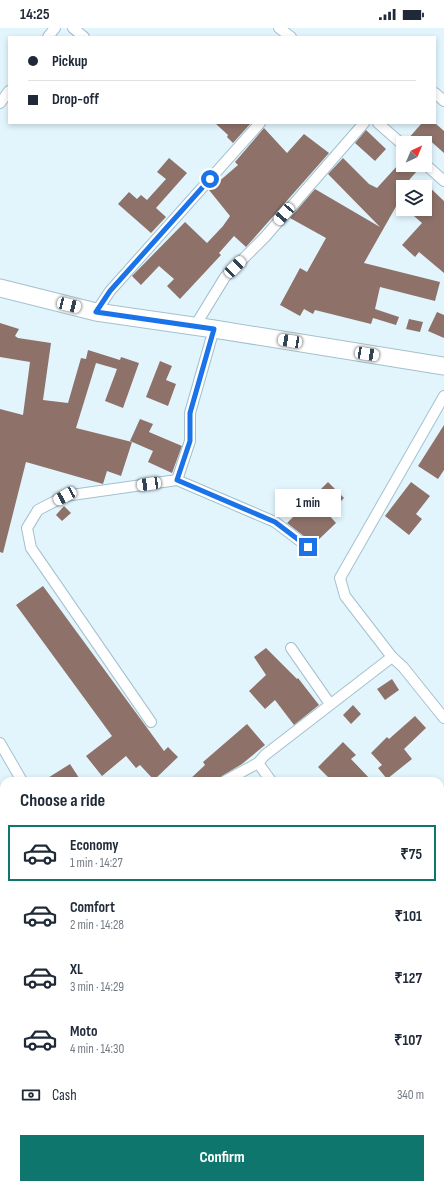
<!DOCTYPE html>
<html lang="en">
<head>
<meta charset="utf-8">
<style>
	:root { --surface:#fff; --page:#f6f6f7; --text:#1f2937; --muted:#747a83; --line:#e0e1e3; --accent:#0f766e }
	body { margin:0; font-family:"Sofia Sans Condensed",sans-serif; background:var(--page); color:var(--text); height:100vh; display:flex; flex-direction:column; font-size:15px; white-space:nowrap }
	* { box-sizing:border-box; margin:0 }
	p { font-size:13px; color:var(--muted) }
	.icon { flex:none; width:22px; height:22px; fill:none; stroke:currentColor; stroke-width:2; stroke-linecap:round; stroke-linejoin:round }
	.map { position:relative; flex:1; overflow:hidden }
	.details { position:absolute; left:0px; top:749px; width:444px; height:412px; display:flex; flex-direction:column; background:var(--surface); border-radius:12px 12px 0 0; box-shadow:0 2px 6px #0003 }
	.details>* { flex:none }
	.top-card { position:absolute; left:8px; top:8px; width:428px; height:88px; border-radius:0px; box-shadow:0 2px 6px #0003; display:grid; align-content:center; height:88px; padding:0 20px; background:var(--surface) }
	.needle { width:26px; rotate:44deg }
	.fabs { position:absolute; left:396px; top:108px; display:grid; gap:8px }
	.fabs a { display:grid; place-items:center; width:36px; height:36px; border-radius:0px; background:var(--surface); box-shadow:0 2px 6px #0003; font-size:20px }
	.end { position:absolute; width:18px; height:18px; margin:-9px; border:5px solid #1a73e8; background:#fff; box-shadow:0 0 0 2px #fff }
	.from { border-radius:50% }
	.bubble { position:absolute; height:28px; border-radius:0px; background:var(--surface); box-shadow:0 2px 6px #0003; font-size:13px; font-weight:700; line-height:28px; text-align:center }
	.car { position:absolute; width:12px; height:24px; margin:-12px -6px; border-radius:5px; box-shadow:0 0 3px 1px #0007; background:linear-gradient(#fff 24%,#345 0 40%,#fff 0 76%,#345 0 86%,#fff 0) }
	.top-card b { display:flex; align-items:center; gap:14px; height:38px; font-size:15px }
	.top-card b+b { border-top:1px solid var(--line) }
	.top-card i { width:10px; height:10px; background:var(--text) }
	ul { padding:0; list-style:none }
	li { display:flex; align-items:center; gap:12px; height:56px; margin:0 8px 6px; padding:0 12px; border:2px solid transparent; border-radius:0px }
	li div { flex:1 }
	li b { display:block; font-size:15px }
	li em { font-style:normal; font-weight:700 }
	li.on { border-color:var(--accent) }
	li>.icon { width:36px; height:36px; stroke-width:1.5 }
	h2 { padding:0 20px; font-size:18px; line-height:48px }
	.pay { display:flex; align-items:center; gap:10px; height:44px; padding:0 20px; font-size:15px }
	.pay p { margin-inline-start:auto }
	.cta { display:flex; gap:8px; margin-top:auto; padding:8px 20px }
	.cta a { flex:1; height:46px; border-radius:0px; background:var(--accent); color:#fff; font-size:16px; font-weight:700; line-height:46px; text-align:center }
	.status { display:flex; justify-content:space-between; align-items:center; height:28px; padding:0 20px; background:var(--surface); direction:ltr }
	.status svg { height:11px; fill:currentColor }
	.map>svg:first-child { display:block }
</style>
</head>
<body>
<div class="status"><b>14:25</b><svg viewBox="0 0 49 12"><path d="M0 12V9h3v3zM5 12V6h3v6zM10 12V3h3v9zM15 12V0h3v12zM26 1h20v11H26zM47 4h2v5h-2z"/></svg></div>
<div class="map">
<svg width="444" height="1161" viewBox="0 0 444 1161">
	<rect width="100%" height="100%" fill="#e2f5fd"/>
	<g fill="#8e726a">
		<path d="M215,95H251L233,115L227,109L228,107Z"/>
		<path d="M422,95H435L444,103V125L426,109L420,115H409L407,112Z"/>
		<path d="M264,100L287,125L304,106L329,125L246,219L234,208L219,225L221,227L180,271L167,258L174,251L159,238L141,257L132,248L185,194L207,215L223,198L230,188L209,162L238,137L235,134Z"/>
		<path d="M366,102L386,121L375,133L355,115Z"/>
		<path d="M169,130L187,145L156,180L166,189L151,205L118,176L129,164L137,171L141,167L147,172L166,151L157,144Z"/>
		<path d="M343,130L369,156L377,160L398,137H411L417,143L403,159V179L398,175L364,235L440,254L435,273L380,259L375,281L399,289L396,297L373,290L371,296L315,282L313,286L304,281L300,288L280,277L300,240L307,244L326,210L290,190L315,161L380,199L328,146Z"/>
		<path d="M425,155L444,173V245L419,224L415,229L402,217L422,195L406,181H425Z"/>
		<path d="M437,284L444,287V310L428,303Z"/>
		<path d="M409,291L423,294L420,304L406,301Z"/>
		<path d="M0,295L19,301L15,308L18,310L51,315L43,372L68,375L81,330L86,331L88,322L120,332L121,329L139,335L123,380L105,373L117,341L96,335L76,400L132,414L121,448L107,443L103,456L26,434L3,525L0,524V381L23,387L30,334L0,329Z"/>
		<path d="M160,333L172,338L166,352L176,356L168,378L146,369Z"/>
		<path d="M140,391L153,396L149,404L182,418L172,445L148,434L153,423L130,413Z"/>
		<path d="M444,397V442L438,451L418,438Z"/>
		<path d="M328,454L344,470L328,486L336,495L314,516L287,495Z"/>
		<path d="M411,454L430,468L416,486L422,491L409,507L385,488Z"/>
		<path d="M64,478L71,485L62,493L56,487Z"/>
		<path d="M43,558L164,723L168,719L178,729L154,752L140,737L136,740L126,728L102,748L86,728L112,708L16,577Z"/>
		<path d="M266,620L297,651L298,650L319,677L294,697L275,672L265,681L249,663L266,647L254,629Z"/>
		<path d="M392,651L399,662L385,672L377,661Z"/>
		<path d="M353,677L361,686L351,696L343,687Z"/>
		<path d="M415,688L426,700L404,721L412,731L387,751L378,740L382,737L371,725L387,709L389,711Z"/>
		<path d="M247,696L265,717L242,736L222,748L219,753H188L205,737L203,734Z"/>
		<path d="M343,714L356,727L351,731L372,753H332L318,739Z"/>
		<path d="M70,736L81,753H43Z"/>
	</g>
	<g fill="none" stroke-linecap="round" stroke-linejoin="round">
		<defs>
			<g id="street">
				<path d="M73,0L84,9"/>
				<path d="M279,0L291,9"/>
				<path d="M48,9L55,0"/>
				<path d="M435,65L444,73"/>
				<path d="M0,75L9,63"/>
				<path d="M378,95L403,117"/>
				<path d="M425,136L444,153"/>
				<path d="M96,284L110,263L260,95"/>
				<path d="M195,298L225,249L265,209L364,95"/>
				<path d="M444,368L340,550L345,568L392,629L403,639L444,690"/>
				<path d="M177,452L275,494L308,519"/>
				<path d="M291,620L330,676"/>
				<path d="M151,694L31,520L27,500L38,482L65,468L177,452L190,413V385L214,301"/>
				<path d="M0,715L22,753"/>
				<path d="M258,735L271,753"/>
				<path d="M225,753L258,735L265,727L392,629"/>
				<path d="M0,883L4,889"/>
				<path d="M0,1149L4,1146"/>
				<path d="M241,1157L244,1161"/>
				<path d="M129,1161L135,1157"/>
			</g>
			<path id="primary" d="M0,260L96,284L214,301L444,338"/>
		</defs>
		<use href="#street" stroke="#a3c1ce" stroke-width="12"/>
		<use href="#primary" stroke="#a3c1ce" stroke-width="19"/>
		<use href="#street" stroke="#fff" stroke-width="10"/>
		<use href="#primary" stroke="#fff" stroke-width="17"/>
	</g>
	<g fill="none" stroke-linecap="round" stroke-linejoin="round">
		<path stroke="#1a73e8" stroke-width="5" d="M210,151L110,263L96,284L214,301L190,385V413L177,452L275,494L308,519"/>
	</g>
</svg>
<div class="fabs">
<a><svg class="needle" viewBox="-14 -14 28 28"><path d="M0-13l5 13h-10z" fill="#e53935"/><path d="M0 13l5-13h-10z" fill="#747a83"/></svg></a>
<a><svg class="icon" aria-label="layers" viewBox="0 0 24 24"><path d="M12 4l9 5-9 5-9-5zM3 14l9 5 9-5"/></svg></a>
</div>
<i class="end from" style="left:210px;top:151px"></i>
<i class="end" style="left:308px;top:519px"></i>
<div class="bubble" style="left:275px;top:461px;width:66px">1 min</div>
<i class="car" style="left:284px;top:186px;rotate:221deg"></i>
<i class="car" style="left:235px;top:239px;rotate:45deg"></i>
<i class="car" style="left:69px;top:277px;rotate:104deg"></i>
<i class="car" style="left:290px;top:313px;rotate:279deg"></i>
<i class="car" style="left:367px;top:326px;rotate:99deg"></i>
<i class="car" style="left:149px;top:456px;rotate:262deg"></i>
<i class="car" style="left:65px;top:468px;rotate:241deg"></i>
<div class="top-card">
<b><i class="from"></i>Pickup</b>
<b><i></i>Drop-off</b>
</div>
<section class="details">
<h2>Choose a ride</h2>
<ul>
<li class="on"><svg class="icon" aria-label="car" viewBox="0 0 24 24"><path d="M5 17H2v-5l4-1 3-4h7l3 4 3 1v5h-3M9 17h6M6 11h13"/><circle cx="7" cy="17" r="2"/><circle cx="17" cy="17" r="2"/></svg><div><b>Economy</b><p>1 min · 14:27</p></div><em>₹75</em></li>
<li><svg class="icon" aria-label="car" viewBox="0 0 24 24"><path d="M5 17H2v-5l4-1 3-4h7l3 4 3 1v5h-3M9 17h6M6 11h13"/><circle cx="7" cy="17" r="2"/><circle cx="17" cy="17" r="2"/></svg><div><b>Comfort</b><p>2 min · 14:28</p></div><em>₹101</em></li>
<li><svg class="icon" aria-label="car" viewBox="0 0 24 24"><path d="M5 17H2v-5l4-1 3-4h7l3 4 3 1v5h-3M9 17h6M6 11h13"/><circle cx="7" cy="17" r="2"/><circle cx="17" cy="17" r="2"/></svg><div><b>XL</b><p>3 min · 14:29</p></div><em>₹127</em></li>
<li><svg class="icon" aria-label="car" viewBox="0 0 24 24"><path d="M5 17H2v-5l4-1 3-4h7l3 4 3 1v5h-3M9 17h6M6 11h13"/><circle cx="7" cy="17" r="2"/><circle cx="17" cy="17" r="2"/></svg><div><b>Moto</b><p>4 min · 14:30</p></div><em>₹107</em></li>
</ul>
<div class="pay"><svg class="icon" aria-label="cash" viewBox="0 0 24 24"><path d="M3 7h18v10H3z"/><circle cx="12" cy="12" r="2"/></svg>Cash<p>340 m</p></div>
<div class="cta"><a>Confirm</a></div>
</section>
</div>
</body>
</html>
